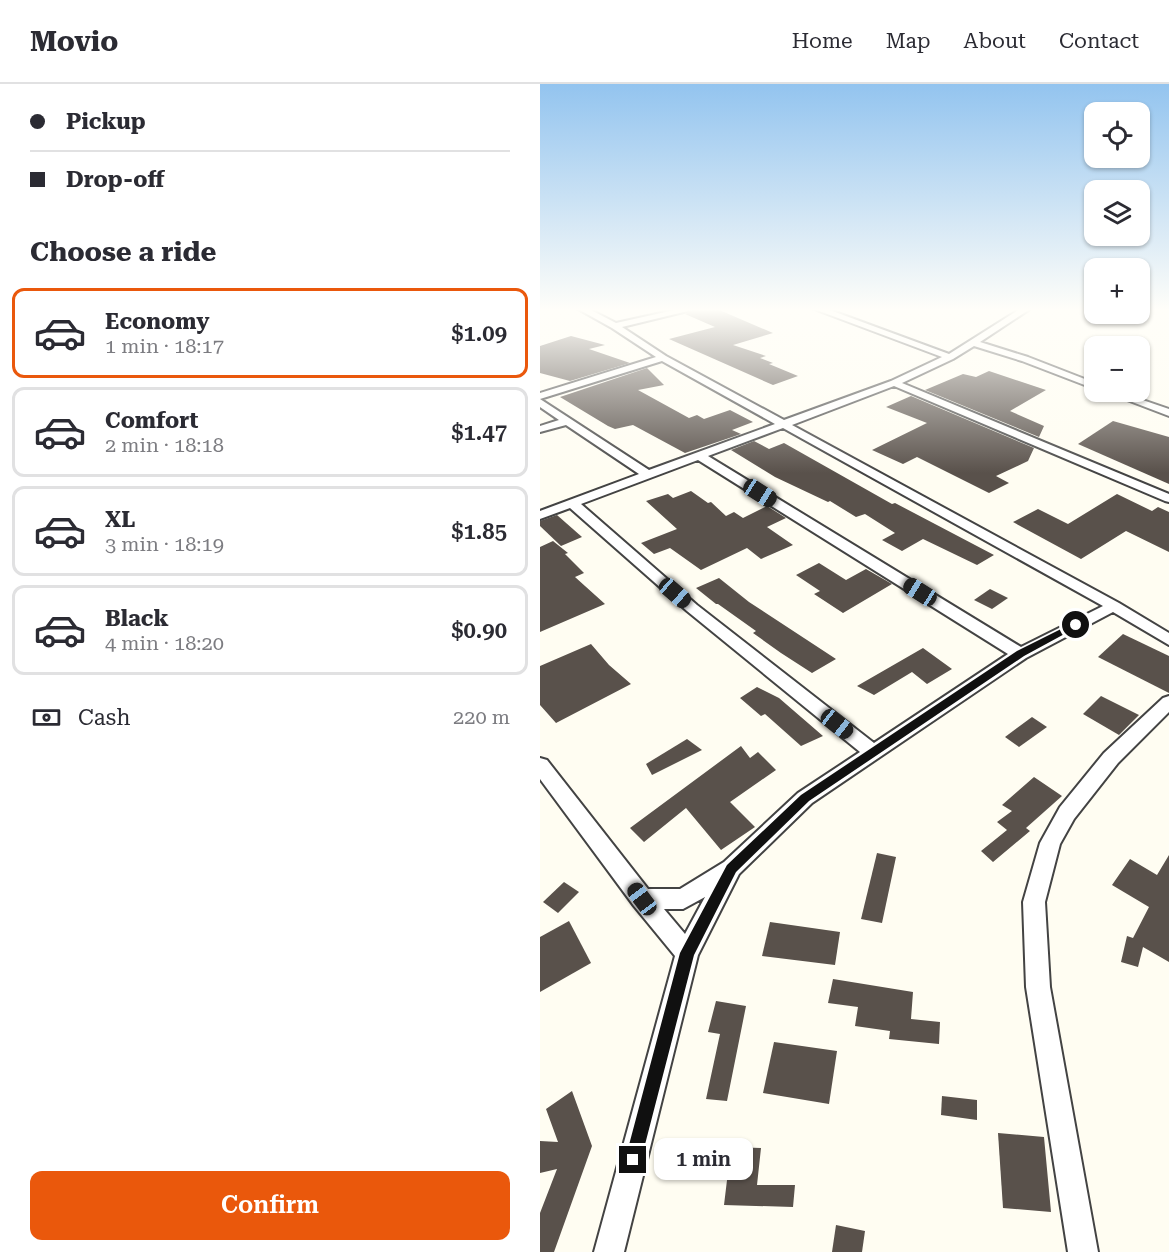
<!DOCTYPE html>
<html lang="en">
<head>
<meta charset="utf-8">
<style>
	:root { --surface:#fff; --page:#f2f2f3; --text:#2b2b33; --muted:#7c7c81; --line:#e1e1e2; --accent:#ea580c }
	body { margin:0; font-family:"Roboto Serif",serif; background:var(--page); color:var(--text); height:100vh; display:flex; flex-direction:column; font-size:22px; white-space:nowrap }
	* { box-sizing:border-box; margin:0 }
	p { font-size:20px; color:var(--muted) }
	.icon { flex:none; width:33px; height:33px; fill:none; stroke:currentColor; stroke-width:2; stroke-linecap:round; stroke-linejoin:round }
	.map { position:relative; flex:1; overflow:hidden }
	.details { display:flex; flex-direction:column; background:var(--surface); width:540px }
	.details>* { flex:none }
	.guide { display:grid; align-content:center; height:132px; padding:0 30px; background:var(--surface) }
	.controls { position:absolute; left:544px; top:18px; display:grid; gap:12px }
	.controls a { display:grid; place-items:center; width:66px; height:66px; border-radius:12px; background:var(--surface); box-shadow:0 2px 4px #0004; font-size:30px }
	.end { position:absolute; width:27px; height:27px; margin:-14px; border:8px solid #101010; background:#fff; box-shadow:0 0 0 3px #fff }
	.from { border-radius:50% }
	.bubble { position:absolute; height:42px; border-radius:12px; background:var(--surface); box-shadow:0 2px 4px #0004; font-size:20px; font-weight:600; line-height:42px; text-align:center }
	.car { position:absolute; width:18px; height:36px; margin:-18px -9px; border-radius:8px; box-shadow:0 0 4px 2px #0007; background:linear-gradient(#222 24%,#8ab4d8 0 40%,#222 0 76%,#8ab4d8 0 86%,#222 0) }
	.guide b { display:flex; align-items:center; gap:21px; height:57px; font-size:22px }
	.guide b+b { border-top:2px solid var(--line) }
	.guide i { width:15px; height:15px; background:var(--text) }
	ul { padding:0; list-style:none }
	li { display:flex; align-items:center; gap:18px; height:90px; margin:0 12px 9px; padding:0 18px; border:3px solid var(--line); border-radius:12px }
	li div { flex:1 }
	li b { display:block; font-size:22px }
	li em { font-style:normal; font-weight:600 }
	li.active { border-color:var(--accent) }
	li>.icon { width:54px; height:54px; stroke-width:1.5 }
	h2 { padding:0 30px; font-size:27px; line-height:72px }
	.pay { display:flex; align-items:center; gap:15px; height:66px; padding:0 30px; font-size:22px }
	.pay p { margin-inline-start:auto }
	.primary-button { display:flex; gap:12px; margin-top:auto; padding:12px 30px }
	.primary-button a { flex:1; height:69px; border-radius:12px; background:var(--accent); color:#fff; font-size:24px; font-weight:600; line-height:69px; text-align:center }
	header { display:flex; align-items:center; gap:36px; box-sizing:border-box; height:84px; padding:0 30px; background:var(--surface); border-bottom:2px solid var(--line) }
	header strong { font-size:28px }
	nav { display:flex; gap:33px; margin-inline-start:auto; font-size:21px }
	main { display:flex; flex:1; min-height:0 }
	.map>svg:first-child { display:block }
</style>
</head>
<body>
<header>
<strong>Movio</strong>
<nav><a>Home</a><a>Map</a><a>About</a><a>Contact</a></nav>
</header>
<main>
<section class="details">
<div class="guide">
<b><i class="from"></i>Pickup</b>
<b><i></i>Drop-off</b>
</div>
<h2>Choose a ride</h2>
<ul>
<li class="active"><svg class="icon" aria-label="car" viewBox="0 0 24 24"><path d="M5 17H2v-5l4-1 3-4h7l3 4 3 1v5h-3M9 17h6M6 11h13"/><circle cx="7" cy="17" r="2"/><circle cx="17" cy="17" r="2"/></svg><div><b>Economy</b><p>1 min · 18:17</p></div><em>$1.09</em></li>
<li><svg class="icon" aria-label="car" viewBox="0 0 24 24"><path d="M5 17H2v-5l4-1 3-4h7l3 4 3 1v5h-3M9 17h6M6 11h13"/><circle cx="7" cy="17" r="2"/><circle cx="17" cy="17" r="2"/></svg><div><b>Comfort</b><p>2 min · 18:18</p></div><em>$1.47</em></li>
<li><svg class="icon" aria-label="car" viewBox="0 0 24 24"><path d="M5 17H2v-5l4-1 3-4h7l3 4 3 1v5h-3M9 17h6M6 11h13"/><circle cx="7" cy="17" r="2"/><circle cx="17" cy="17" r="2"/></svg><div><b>XL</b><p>3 min · 18:19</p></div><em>$1.85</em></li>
<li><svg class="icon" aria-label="car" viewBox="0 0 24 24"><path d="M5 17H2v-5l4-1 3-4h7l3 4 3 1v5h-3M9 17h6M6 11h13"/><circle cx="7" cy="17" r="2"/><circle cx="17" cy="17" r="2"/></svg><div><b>Black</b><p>4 min · 18:20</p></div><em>$0.90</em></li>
</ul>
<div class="pay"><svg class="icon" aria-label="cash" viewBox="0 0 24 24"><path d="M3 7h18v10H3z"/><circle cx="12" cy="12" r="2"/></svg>Cash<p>220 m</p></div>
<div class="primary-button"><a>Confirm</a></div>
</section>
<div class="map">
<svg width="629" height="1168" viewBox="0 0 629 1168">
	<rect width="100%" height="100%" fill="#fffdf2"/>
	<g fill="#59514b">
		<path d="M158,225H177L233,249L193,261L226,272L220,274L233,279L229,280L258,292L233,301L129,255L175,243L145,230Z"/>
		<path d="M31,252L65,261L49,265L90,279L30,297L0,289V262Z"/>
		<path d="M107,284L124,301L98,306L149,334L157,331L164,335L190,326L213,338L192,346L201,350L145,369L93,341L75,345L68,342L20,313Z"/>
		<path d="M449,287L506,306L470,327L504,342L499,353L385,306L423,290L436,293Z"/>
		<path d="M371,312L494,364L488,377L456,392L469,399L449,409L377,373L363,380L332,366L387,339L346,323Z"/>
		<path d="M573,337L629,353V400L538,360Z"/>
		<path d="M214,357L229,365L244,359L352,420L355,419L454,471L437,481L383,455L362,467L342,456L355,449L325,430L316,433L290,417L288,418L235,393L191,366Z"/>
		<path d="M151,407L168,419L171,418L186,432L194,428L203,434L227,422L246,434L227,443L253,461L221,475L207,464L161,486L130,464L114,470L101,459L137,445L106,417L128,410L133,414Z"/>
		<path d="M577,410L612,427L618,423L629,428V468L586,447L541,475L473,438L498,425L528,440Z"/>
		<path d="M17,431L42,453L21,462L0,442V437Z"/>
		<path d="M13,457L28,469L25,470L44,489L35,493L65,520L0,548V463Z"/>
		<path d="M279,479L306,496L326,485L352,500L303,529L274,510L280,507L256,491Z"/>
		<path d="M179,494L209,518L296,575L272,589L241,569L213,549L216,547L178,520H176L156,504Z"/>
		<path d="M450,505L468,514L452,525L434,516Z"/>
		<path d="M583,550L629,572V609L558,573Z"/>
		<path d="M51,560L69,581L91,600L16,639L0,621V582Z"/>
		<path d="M383,564L412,585L387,600L372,588L334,611L317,602Z"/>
		<path d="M217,603L239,614L283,652L261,662L225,630L221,632L200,614Z"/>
		<path d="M561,612L599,631L579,651L543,630Z"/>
		<path d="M492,633L507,643L479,663L465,653Z"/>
		<path d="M147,655L162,666L112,691L106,680Z"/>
		<path d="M201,662L210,674L218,668L236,686L190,718L215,743L181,766L146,724L104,758L90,744Z"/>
		<path d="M494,693L522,712L486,744L490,747L453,778L441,767L467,746L457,738L472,727L462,721Z"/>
		<path d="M337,769L356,773L342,839L321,835Z"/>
		<path d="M629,771V878L603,863L598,883L581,878L587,852L593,854L609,823L572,801L590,775L617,791Z"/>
		<path d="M24,798L39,808L18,829L3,818Z"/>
		<path d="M29,837L51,879L0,908V853Z"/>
		<path d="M230,838L300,848L295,881L222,872Z"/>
		<path d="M293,895L373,908L371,935L400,938L399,960L349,955L350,947L315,942L318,923L288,919Z"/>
		<path d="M176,917L206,922L187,1017L166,1015L180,950L168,948Z"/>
		<path d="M234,958L297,967L289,1020L223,1009Z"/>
		<path d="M32,1007L52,1062L14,1168H0V1129L17,1085L0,1089V1057L18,1058L6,1025Z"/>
		<path d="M402,1012L437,1016V1036L401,1031Z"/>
		<path d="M458,1049L504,1053L511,1128L463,1124Z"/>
		<path d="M191,1063L221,1064L217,1101H255L253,1123L184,1121Z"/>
		<path d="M296,1141L325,1147L322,1168H292Z"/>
	</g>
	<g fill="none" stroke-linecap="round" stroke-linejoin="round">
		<defs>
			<g id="minor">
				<path d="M38,225H49L76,239L139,225H156L82,243L126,272L244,336L351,297L402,273L274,225H287L409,270L480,225H490L440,258L488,273L555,299V305L482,277L434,262L413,275L362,299L629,410V418L625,417L354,302L252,341L579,519L629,549V561L573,528L486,574L272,719L199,790L158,871L84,1168H54L135,872L94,822L0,695V674L7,676L108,805H140L184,778L258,709L320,668L147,527L30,424L0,435V427L99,390L26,341L0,348V342L19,336L0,323V309L116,273L72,244ZM122,277L235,340L109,386L0,315ZM243,344L563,522L481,563L168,372ZM158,376L468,570L334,659L157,521L41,420ZM165,813L145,850L124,825H143Z"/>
				<path d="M566,308H579L629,325V332Z"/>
				<path d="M629,612V628L578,679L534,735L520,760L505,818L510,903L558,1168H528L486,903L483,818L500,759L520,723L564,669L623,614Z"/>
			</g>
		</defs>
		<use href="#minor" stroke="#434343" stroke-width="4"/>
		<use href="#minor" fill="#fff" fill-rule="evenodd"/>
	</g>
	<linearGradient id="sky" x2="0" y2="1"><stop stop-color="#93c4ef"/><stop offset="0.58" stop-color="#fffef9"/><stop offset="1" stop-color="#fffef9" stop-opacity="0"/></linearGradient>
	<rect width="629" height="389" fill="url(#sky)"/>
	<path fill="#101010" d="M533,539L541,541L484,572L269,717L196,788L154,871L101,1076L99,1082L93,1084L87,1082L85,1076L140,869L187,781L261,711L477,567Z"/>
</svg>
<div class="controls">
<a><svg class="icon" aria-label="locate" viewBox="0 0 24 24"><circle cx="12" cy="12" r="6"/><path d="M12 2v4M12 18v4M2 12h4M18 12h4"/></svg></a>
<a><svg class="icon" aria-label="layers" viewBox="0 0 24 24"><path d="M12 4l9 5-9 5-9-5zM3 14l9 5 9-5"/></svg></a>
<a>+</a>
<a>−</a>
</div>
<i class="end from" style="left:536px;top:541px"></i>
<i class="end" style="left:93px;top:1076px"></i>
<div class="bubble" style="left:114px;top:1054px;width:99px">1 min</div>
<i class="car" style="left:220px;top:409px;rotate:122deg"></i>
<i class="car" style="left:380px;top:508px;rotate:302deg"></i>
<i class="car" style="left:135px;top:509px;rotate:131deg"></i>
<i class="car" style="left:297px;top:640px;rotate:128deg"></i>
<i class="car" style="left:102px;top:815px;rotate:323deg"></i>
</div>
</main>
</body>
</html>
